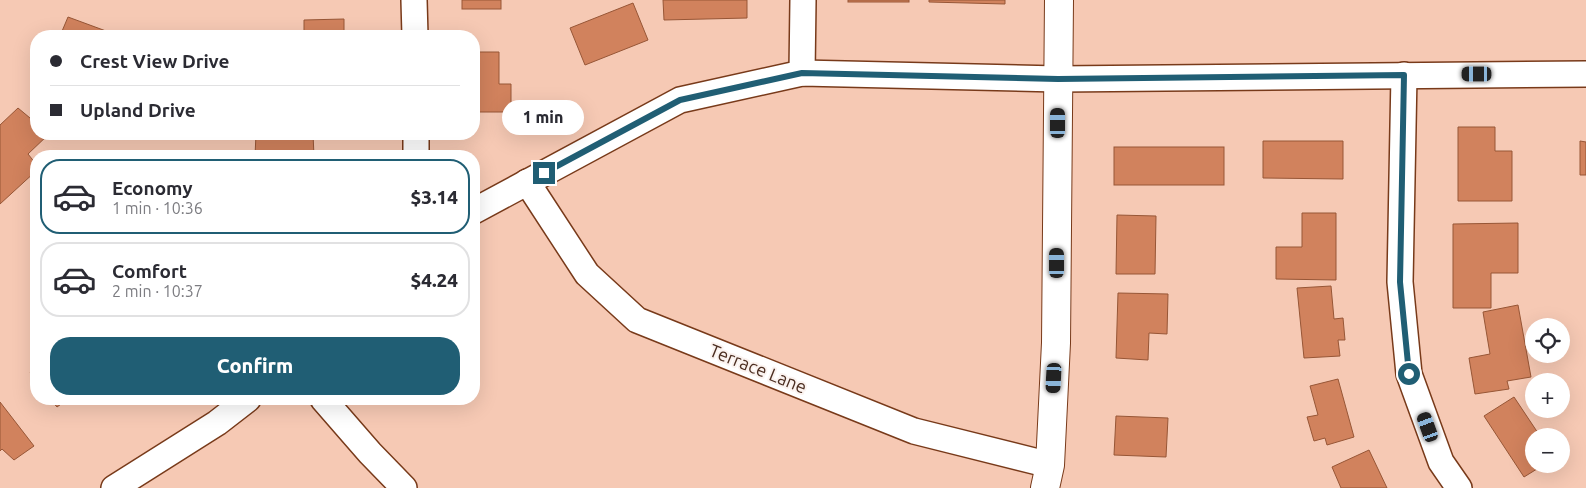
<!DOCTYPE html>
<html lang="en">
<head>
<meta charset="utf-8">
<style>
	:root { --surface:#fff; --page:#f2f2f3; --text:#2b2b33; --muted:#7c7c81; --line:#e1e1e2; --accent:#205e74 }
	body { margin:0; font-family:Ubuntu,sans-serif; background:var(--page); color:var(--text); height:100vh; display:flex; flex-direction:column; font-size:19px; white-space:nowrap }
	* { box-sizing:border-box; margin:0 }
	p { font-size:16px; color:var(--muted) }
	.icon { flex:none; width:28px; height:28px; fill:none; stroke:currentColor; stroke-width:2; stroke-linecap:round; stroke-linejoin:round }
	.map { position:relative; flex:1; overflow:hidden }
	.side { position:absolute; left:30px; top:150px; width:450px; height:255px; display:flex; flex-direction:column; background:var(--surface); border-radius:20px; box-shadow:0 5px 20px #0002 }
	.side>* { flex:none }
	.guide { position:absolute; left:30px; top:30px; width:450px; height:110px; border-radius:20px; box-shadow:0 5px 20px #0002; display:grid; align-content:center; height:110px; padding:0 20px; background:var(--surface) }
	.controls { position:absolute; left:1525px; top:318px; display:grid; gap:10px }
	.controls a { display:grid; place-items:center; width:45px; height:45px; border-radius:50%; background:var(--surface); box-shadow:0 5px 20px #0002; font-size:25px }
	.end { position:absolute; width:22px; height:22px; margin:-11px; border:6px solid #205e74; background:#fff; box-shadow:0 0 0 2px #fff }
	.from { border-radius:50% }
	.bubble { position:absolute; height:35px; border-radius:18px; background:var(--surface); box-shadow:0 5px 20px #0002; font-size:16px; font-weight:800; line-height:35px; text-align:center }
	.car { position:absolute; width:15px; height:30px; margin:-15px -8px; border-radius:6px; box-shadow:0 0 4px 1px #0007; background:linear-gradient(#222 24%,#8ab4d8 0 40%,#222 0 76%,#8ab4d8 0 86%,#222 0) }
	.guide b { display:flex; align-items:center; gap:18px; height:48px; font-size:19px }
	.guide b+b { border-top:1px solid var(--line) }
	.guide i { width:12px; height:12px; background:var(--text) }
	ul { padding:9px 0 0; list-style:none }
	li { display:flex; align-items:center; gap:15px; height:75px; margin:0 10px 8px; padding:0 10px; border:2px solid var(--line); border-radius:20px }
	li div { flex:1 }
	li b { display:block; font-size:19px }
	li em { font-style:normal; font-weight:800 }
	li.current { border-color:var(--accent) }
	li>.icon { width:45px; height:45px; stroke-width:1.5 }
	.action { display:flex; gap:10px; margin-top:auto; padding:10px 20px }
	.action a { flex:1; height:58px; border-radius:20px; background:var(--accent); color:#fff; font-size:20px; font-weight:800; line-height:58px; text-align:center }
	.map>svg:first-child { display:block }
</style>
</head>
<body>
<div class="map">
<svg width="1586" height="488" viewBox="0 0 1586 488">
	<rect width="100%" height="100%" fill="#f6c9b4"/>
	<g fill="#d1825d" stroke="#975636">
		<rect x="462" y="0" width="39" height="9"/>
		<path d="M663,0H747V18L664,20Z"/>
		<rect x="848" y="0" width="61" height="2"/>
		<path d="M929,0H1005V4L929,2Z"/>
		<path d="M633,3L648,40L585,65L570,28Z"/>
		<path d="M68,17L106,31L103,36H60Z"/>
		<path d="M344,19V36H304V20Z"/>
		<path d="M474,52H499V84H511V112H474Z"/>
		<path d="M18,108L36,123V134H49L28,154L36,164V171L0,204V125Z"/>
		<path d="M1458,127H1495V151H1512V201H1458Z"/>
		<path d="M256,134H313L314,156H255Z"/>
		<path d="M1263,141H1343V179L1263,178Z"/>
		<path d="M1580,141L1586,142V175H1580Z"/>
		<rect x="1114" y="147" width="110" height="38"/>
		<path d="M1302,213H1336V280L1276,279V247H1302Z"/>
		<path d="M1117,215L1156,216L1155,274H1116Z"/>
		<path d="M1518,223V273H1491V308H1453V224Z"/>
		<path d="M1331,286L1334,319L1343,318L1345,340H1338L1340,356L1304,358L1297,288Z"/>
		<path d="M1118,293L1168,294L1167,334L1149,333L1148,360L1116,358Z"/>
		<path d="M1518,305L1531,377L1507,381L1509,389L1475,394L1469,358L1490,354L1483,312Z"/>
		<path d="M36,368V380L30,372Z"/>
		<path d="M1338,379L1354,437L1327,445L1325,438L1314,441L1307,417L1318,415L1310,386Z"/>
		<path d="M1514,397L1540,436H1534V464H1545L1524,477L1484,416Z"/>
		<path d="M50,399H68L57,407Z"/>
		<path d="M0,402L34,446L14,460L2,449L0,451Z"/>
		<path d="M1116,416L1168,418L1166,457L1114,455Z"/>
		<path d="M1369,450L1387,488H1341L1332,467Z"/>
	</g>
	<g fill="none" stroke-linecap="round" stroke-linejoin="round">
		<defs>
			<g id="street">
				<path d="M414,0L415,36"/>
				<path d="M802,73L803,0"/>
				<path d="M1404,75L1400,282L1409,374L1441,462L1459,488"/>
				<path d="M416,134V156"/>
				<path d="M527,182L587,274L637,320L914,431L1050,465"/>
				<path d="M474,211L680,100L802,73L1058,79L1586,74"/>
				<path d="M323,399L370,453L404,488"/>
				<path d="M114,488L217,423L248,399"/>
			</g>
			<path id="secondary" d="M1045,488L1050,465L1056,343L1059,0"/>
		</defs>
		<use href="#street" stroke="#783a1a" stroke-width="28"/>
		<use href="#secondary" stroke="#783a1a" stroke-width="30"/>
		<use href="#street" stroke="#fff" stroke-width="25"/>
		<use href="#secondary" stroke="#fff" stroke-width="28"/>
	</g>
	<g fill="none" stroke-linecap="round" stroke-linejoin="round">
		<path stroke="#205e74" stroke-width="6" d="M544,173L680,100L802,73L1058,79L1404,75L1400,282L1409,374"/>
	</g>
	<g text-anchor="middle" stroke-width="4" stroke-linejoin="round" paint-order="stroke">
		<g font-size="18" fill="#4c2f22" stroke="#fbf3f0">
			<text transform="translate(758 369) rotate(22)" y="6">Terrace Lane</text>
		</g>
	</g>
</svg>
<div class="controls">
<a><svg class="icon" aria-label="locate" viewBox="0 0 24 24"><circle cx="12" cy="12" r="6"/><path d="M12 2v4M12 18v4M2 12h4M18 12h4"/></svg></a>
<a>+</a>
<a>−</a>
</div>
<i class="end from" style="left:1409px;top:374px"></i>
<i class="end" style="left:544px;top:173px"></i>
<div class="bubble" style="left:502px;top:100px;width:82px">1 min</div>
<i class="car" style="left:1477px;top:74px;rotate:270deg"></i>
<i class="car" style="left:1058px;top:123px;rotate:0deg"></i>
<i class="car" style="left:1057px;top:263px;rotate:0deg"></i>
<i class="car" style="left:1054px;top:378px;rotate:183deg"></i>
<i class="car" style="left:1428px;top:427px;rotate:340deg"></i>
<div class="guide">
<b><i class="from"></i>Crest View Drive</b>
<b><i></i>Upland Drive</b>
</div>
<section class="side">
<ul>
<li class="current"><svg class="icon" aria-label="car" viewBox="0 0 24 24"><path d="M5 17H2v-5l4-1 3-4h7l3 4 3 1v5h-3M9 17h6M6 11h13"/><circle cx="7" cy="17" r="2"/><circle cx="17" cy="17" r="2"/></svg><div><b>Economy</b><p>1 min · 10:36</p></div><em>$3.14</em></li>
<li><svg class="icon" aria-label="car" viewBox="0 0 24 24"><path d="M5 17H2v-5l4-1 3-4h7l3 4 3 1v5h-3M9 17h6M6 11h13"/><circle cx="7" cy="17" r="2"/><circle cx="17" cy="17" r="2"/></svg><div><b>Comfort</b><p>2 min · 10:37</p></div><em>$4.24</em></li>
</ul>
<div class="action"><a>Confirm</a></div>
</section>
</div>
</body>
</html>
